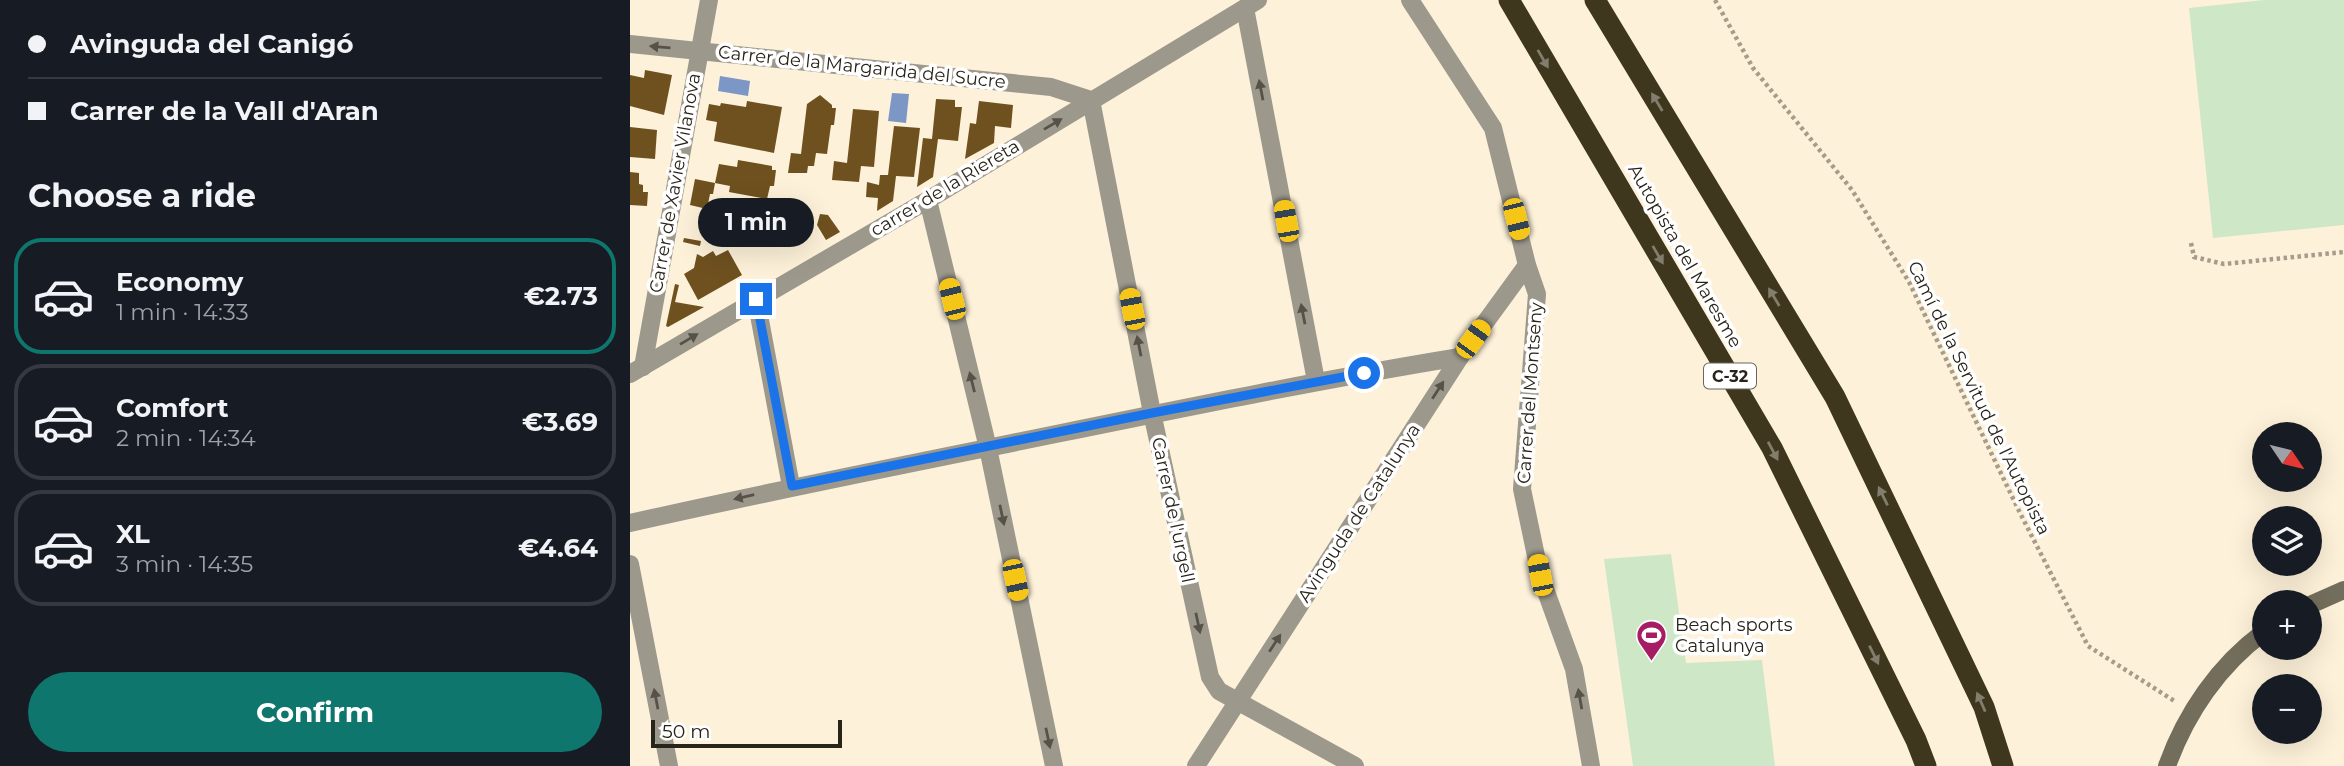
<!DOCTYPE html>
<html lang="en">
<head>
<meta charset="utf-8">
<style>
	:root { --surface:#171b24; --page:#20242c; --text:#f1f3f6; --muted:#9ea1a6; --line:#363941; --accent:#0f766e }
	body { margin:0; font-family:Montserrat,sans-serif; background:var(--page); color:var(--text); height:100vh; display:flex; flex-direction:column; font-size:26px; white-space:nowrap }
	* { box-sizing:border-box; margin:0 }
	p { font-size:23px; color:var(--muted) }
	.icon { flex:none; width:38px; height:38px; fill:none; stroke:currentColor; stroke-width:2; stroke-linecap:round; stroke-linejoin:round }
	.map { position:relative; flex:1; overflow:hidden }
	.side { display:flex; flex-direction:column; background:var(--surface); width:630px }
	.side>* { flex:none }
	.banner { display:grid; align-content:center; height:154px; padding:0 28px; background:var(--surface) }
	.needle { width:46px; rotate:125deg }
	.fabs { position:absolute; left:1622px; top:422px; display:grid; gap:14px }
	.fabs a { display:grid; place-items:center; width:70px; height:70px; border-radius:50%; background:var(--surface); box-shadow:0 7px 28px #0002; font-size:35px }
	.scale { position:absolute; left:21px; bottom:18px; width:191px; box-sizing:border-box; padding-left:7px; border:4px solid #292419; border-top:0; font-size:19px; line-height:24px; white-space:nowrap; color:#292419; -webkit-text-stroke:5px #fff; paint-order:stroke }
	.end { position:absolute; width:32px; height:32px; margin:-16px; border:9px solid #1a73e8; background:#fff; box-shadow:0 0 0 4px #fff }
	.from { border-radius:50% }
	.bubble { position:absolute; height:49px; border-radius:24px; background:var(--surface); box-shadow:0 7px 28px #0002; font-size:23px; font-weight:700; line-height:49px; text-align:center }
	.car { position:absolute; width:21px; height:42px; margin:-21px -10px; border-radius:9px; box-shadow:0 0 5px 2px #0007; background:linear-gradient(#f5c518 24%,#345 0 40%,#f5c518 0 76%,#345 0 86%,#f5c518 0) }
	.banner b { display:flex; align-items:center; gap:24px; height:66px; font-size:26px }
	.banner b+b { border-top:2px solid var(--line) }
	.banner i { width:18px; height:18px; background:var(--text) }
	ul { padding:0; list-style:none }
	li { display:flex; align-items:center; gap:21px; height:116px; margin:0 14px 10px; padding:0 14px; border:4px solid var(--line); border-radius:28px }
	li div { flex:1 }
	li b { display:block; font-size:26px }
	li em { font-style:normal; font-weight:700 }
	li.current { border-color:var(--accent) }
	li>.icon { width:63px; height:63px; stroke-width:1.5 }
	h2 { padding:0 28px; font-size:32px; line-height:84px }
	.primary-button { display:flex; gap:14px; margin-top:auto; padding:14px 28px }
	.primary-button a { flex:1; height:80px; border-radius:42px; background:var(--accent); color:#fff; font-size:28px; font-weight:700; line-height:80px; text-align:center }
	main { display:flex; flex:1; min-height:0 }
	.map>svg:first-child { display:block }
</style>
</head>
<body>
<main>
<section class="side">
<div class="banner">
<b><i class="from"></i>Avinguda del Canigó</b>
<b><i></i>Carrer de la Vall d'Aran</b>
</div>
<h2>Choose a ride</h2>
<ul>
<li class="current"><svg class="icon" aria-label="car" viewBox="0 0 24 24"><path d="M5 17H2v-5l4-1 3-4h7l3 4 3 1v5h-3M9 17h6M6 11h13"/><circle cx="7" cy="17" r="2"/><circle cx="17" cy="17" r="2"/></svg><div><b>Economy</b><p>1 min · 14:33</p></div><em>€2.73</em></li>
<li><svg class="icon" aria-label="car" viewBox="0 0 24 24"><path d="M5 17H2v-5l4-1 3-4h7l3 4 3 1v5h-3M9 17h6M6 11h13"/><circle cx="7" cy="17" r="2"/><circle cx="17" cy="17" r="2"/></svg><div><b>Comfort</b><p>2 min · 14:34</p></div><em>€3.69</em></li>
<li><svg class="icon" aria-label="car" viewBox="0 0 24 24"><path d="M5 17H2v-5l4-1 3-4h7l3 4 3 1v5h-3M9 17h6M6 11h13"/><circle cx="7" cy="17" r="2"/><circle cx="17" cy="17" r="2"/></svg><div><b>XL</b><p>3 min · 14:35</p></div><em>€4.64</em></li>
</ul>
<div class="primary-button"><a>Confirm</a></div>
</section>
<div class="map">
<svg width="1714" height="766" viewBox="0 0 1714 766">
	<rect width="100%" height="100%" fill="#fdf1d9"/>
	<g fill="#cee7c7">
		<path d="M1634,0H1714V225L1583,238L1559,8Z"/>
		<path d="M1041,554L1056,663L1132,660L1145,766H1003L974,559Z"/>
	</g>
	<g fill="#7c96c5">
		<path d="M90,76L120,81L118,96L88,91Z"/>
		<path d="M262,93L279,94L276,123L258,121Z"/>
	</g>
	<g fill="#6f511f">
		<path d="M15,70L42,75L34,115L0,106V75L14,78Z"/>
		<path d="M190,95L202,105V108H206L204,125H201L197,154L186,153L184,166H178L177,173H158L161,153L171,154L177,104Z"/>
		<path d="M306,99L325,100V107H332L328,141L308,139L303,177L287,187L293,138L302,139Z"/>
		<path d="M117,101L152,107L144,153L84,141L87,122L76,120L79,104L90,106L91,103L116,107Z"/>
		<path d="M349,101L383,105L381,128L365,126L364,143L335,159L340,123L346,124Z"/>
		<path d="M223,109L249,111L244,167L231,166L229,182L202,180L204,161L217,163Z"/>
		<path d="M264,126L290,128L284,177L266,176L263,201L247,211L248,198L236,197L237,182L249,185L250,175H258Z"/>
		<path d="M0,127L27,130L25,159L0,157Z"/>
		<path d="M108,160L142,166V170H146L144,186H140L137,199L99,192L100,186L85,183L89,164L107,167Z"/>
		<path d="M0,172L9,173V184L13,185V192H18L17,206L0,205Z"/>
		<path d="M65,179L85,183L83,194H80L77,209L92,211L93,208L108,210L109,207L142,214L137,243L120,240L119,244L72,235L77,209L60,205Z"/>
		<path d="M190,214L198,215L210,232L196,240L187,225Z"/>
		<path d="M54,238L71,241L70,246L53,242Z"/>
		<path d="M98,250L112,275L68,300L54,274L64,268L67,254L73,257L83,251L86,256Z"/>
		<path d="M45,284L49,285L45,302L74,307L38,327L36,326Z"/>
	</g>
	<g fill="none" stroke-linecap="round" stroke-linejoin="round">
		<g stroke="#a59c8a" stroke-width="4.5" stroke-dasharray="3.5 3.5" stroke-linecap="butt">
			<path d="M1085,0L1123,68L1222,190L1279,282L1390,513L1458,646L1546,702"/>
			<path d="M1561,243L1564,257L1594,264L1714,252"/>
		</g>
		<g stroke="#9c988c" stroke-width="18">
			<path d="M780,0L863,128L897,265L907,294L892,489L910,575L944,669L961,766"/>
			<path d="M615,8L686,381"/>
			<path d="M0,44L421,87L461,100"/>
			<path d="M461,100L522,413L580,677L589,691L725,766"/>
			<path d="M298,200L358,448L424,766"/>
			<path d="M126,299L161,486"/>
			<path d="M13,367L79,0"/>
			<path d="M0,374L298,200L628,0"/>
			<path d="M0,523C119,496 238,472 357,448C515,416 671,383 830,357"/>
			<path d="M0,564L39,766"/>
			<path d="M566,766L830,357L897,265"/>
		</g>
		<g stroke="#736e5b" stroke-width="18">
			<path d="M1680,605L1714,590"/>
			<path d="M1537,766C1556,713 1589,665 1634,632"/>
		</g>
		<g stroke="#3e371d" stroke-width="21">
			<path d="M879,0L1142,448L1286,740L1296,766"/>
			<path d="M965,0L1205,397L1354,707L1373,766"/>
		</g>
	</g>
	<defs><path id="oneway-solid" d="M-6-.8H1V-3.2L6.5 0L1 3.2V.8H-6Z" transform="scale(1.75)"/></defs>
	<g fill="#575247">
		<use href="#oneway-solid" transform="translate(30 47) rotate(-175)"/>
		<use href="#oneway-solid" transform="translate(631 90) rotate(-101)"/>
		<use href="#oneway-solid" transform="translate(423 124) rotate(-31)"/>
		<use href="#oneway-solid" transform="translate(673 314) rotate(-101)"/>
		<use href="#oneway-solid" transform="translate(59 339) rotate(-31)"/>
		<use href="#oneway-solid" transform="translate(509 346) rotate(-101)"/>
		<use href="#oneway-solid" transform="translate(342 382) rotate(-104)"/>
		<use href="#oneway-solid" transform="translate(808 390) rotate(-57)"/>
		<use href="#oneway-solid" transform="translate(114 497) rotate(167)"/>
		<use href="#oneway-solid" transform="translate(372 515) rotate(78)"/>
		<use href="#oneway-solid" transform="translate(568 623) rotate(78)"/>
		<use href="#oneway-solid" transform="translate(645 643) rotate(-57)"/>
		<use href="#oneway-solid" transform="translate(26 699) rotate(-101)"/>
		<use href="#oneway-solid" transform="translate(950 699) rotate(-100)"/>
		<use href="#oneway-solid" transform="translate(418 738) rotate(78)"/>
	</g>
	<g fill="#827d6c">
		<use href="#oneway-solid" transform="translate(913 59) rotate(60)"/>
		<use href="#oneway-solid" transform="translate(1027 102) rotate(-121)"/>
		<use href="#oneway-solid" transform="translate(1028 255) rotate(60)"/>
		<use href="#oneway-solid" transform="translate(1144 297) rotate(-121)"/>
		<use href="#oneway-solid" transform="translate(1143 451) rotate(62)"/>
		<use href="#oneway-solid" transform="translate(1253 496) rotate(-116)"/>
		<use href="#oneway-solid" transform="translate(1244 655) rotate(64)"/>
		<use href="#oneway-solid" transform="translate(1351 702) rotate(-114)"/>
	</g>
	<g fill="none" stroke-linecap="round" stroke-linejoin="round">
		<path stroke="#1a73e8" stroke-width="9" d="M126,299L162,486L522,413L734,373"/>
	</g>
	<defs>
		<symbol id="stadium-pin" viewBox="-11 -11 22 30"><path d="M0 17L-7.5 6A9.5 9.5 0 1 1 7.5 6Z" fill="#a61d63" stroke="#fff"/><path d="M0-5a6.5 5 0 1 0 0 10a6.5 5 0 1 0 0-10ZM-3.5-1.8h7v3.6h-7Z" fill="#fff"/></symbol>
	</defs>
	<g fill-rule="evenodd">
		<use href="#stadium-pin" x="1004" y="618" width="35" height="47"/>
	</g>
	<g text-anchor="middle" stroke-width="7" stroke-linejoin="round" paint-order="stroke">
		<rect fill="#fff" stroke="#69665e" stroke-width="2" x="1074" y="363.5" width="52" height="25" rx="5"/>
		<g font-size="16" font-weight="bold" fill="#292419">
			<text x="1100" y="382">C-32</text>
		</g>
		<g font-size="18" fill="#292419" stroke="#fff">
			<text transform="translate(232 67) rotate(6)" y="6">Carrer de la Margarida del Sucre</text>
			<text transform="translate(45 183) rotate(-80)" y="6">Carrer de Xavier Vilanova</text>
			<text transform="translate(315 188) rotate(-31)" y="6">carrer de la Riereta</text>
			<text transform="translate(1055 256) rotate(60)" y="6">Autopista del Maresme</text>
			<text transform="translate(900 393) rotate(-86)" y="6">Carrer del Montseny</text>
			<text transform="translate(1349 398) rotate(64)" y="6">Camí de la Servitud de l'Autopista</text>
			<text transform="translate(543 510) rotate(78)" y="6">Carrer de l'urgell</text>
			<text transform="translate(729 513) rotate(-57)" y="6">Avinguda de Catalunya</text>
		</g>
		<g font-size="18" fill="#292419" stroke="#fff" text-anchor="start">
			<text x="1045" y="631">Beach sports<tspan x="1045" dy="21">Catalunya</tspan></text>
		</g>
	</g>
</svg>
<div class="fabs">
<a><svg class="needle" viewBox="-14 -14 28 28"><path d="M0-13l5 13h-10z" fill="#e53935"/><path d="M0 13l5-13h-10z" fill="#9ea1a6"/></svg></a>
<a><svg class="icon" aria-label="layers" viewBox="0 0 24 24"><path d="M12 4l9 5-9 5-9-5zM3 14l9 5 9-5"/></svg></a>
<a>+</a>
<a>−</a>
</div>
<div class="scale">50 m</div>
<i class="end from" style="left:734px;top:373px"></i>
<i class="end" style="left:126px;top:299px"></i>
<div class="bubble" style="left:68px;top:198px;width:116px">1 min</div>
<i class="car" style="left:886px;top:219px;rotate:166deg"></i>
<i class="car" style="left:656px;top:221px;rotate:350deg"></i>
<i class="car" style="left:322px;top:299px;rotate:346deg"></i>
<i class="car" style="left:502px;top:309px;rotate:349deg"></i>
<i class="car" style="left:843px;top:339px;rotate:36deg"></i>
<i class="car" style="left:910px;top:575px;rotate:349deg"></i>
<i class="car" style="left:385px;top:580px;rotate:168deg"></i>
</div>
</main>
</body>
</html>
